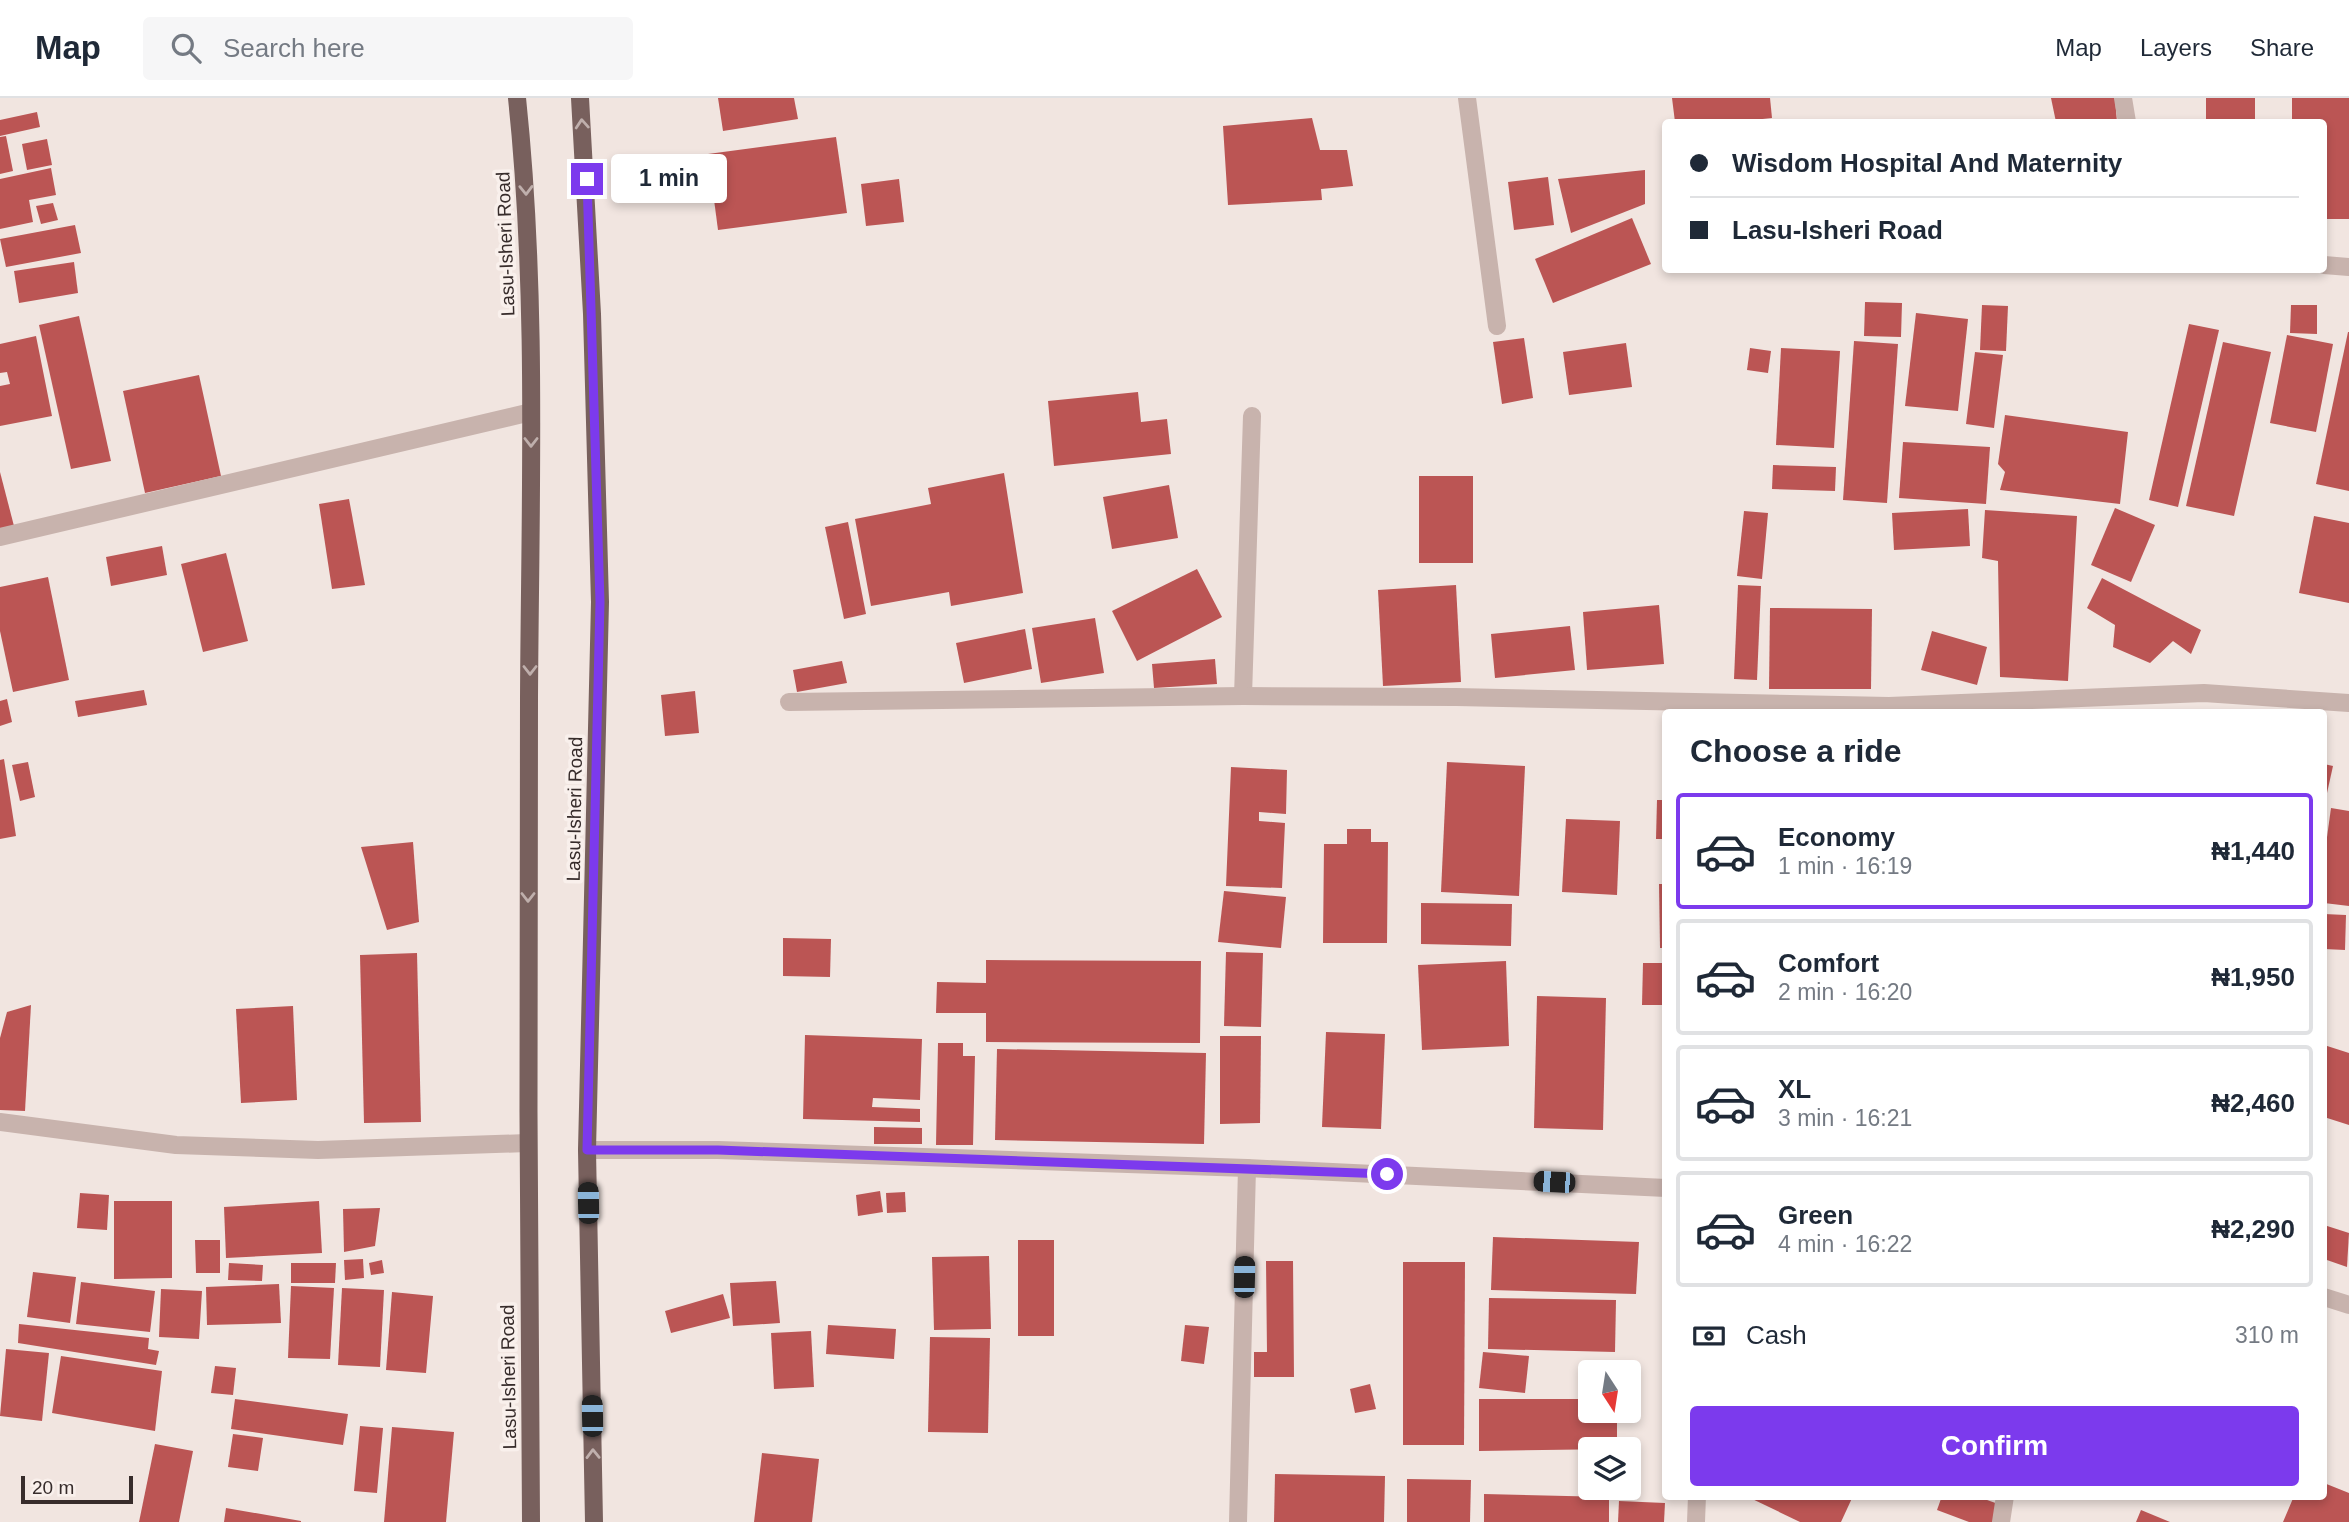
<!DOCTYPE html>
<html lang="en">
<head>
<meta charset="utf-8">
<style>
	:root { --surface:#fff; --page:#f6f6f7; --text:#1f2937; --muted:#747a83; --line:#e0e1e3; --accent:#7c3aed }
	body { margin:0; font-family:Arial,sans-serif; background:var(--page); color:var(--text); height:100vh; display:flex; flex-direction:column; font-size:26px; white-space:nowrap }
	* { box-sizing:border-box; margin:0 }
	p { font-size:23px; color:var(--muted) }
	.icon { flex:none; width:38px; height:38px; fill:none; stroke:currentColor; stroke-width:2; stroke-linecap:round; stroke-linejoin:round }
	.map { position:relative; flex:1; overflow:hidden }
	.side { position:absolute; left:1662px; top:611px; width:665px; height:791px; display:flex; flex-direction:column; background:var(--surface); border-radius:7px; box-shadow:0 4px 10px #0003 }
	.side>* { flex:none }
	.top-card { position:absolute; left:1662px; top:21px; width:665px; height:154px; border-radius:7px; box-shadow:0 4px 10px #0003; display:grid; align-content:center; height:154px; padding:0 28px; background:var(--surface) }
	.needle { width:46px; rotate:168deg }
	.tools { position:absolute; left:1578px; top:1262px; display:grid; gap:14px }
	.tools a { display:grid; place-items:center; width:63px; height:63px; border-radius:7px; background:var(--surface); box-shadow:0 4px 10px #0003; font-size:35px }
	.scale { position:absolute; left:21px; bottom:18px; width:112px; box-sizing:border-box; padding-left:7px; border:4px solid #372c2b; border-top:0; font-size:19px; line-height:24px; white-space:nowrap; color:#372c2b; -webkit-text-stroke:5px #f9f0ec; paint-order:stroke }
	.end { position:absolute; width:32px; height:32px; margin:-16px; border:9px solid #7c3aed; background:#fff; box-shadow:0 0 0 4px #fff }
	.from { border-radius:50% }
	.bubble { position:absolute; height:49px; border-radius:7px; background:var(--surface); box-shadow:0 4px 10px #0003; font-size:23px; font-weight:700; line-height:49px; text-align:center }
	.car { position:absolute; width:21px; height:42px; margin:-21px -10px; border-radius:9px; box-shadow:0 0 5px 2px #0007; background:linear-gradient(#222 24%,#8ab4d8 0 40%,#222 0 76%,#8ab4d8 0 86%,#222 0) }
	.top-card b { display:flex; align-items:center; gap:24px; height:66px; font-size:26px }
	.top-card b+b { border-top:2px solid var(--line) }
	.top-card i { width:18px; height:18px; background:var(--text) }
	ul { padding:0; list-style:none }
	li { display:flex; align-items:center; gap:21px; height:116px; margin:0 14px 10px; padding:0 14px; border:4px solid var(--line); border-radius:7px }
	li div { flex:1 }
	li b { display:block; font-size:26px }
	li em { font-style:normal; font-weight:700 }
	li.selected { border-color:var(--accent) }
	li>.icon { width:63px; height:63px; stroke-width:1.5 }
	h2 { padding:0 28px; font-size:32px; line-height:84px }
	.pay { display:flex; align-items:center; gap:18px; height:77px; padding:0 28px; font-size:26px }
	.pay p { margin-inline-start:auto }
	.button { display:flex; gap:14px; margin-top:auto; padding:14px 28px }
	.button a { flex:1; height:80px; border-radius:7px; background:var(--accent); color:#fff; font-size:28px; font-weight:700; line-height:80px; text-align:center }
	header { display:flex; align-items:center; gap:42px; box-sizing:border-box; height:98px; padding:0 35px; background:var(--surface); border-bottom:2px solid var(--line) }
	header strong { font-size:33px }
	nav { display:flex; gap:38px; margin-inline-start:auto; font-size:24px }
	.search { width:490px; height:63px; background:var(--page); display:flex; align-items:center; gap:18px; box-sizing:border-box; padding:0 24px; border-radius:7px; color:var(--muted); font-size:26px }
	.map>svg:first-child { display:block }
</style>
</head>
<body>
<header>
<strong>Map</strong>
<div class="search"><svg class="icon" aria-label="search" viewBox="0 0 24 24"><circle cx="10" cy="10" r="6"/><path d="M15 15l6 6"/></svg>Search here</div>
<nav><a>Map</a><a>Layers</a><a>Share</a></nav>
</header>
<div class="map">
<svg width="2349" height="1424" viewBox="0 0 2349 1424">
	<rect width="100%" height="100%" fill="#f1e5e0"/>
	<g fill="#bb5554">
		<path d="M718,0H794L798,21L723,33Z"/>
		<path d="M1672,0H1770L1772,20L1734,24H1675Z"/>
		<path d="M2051,0H2115L2117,24H2056Z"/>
		<rect x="2206" y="0" width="49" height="24"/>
		<path d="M2292,0H2349V121H2324V24H2292Z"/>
		<path d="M37,14L40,29L0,38V22Z"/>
		<path d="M1312,20L1320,52H1347L1353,88L1321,91L1322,102L1228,107L1223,28Z"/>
		<path d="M6,38L13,73L0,76V39Z"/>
		<path d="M836,39L847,115L718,132L708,56Z"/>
		<path d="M47,41L52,67L27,72L22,46Z"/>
		<path d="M51,70L56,97L29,102L33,124L0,131V81Z"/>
		<path d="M1645,72V106L1571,135L1558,81Z"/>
		<path d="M1548,79L1554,127L1514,132L1508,84Z"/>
		<path d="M899,81L904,124L866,128L861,86Z"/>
		<path d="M53,105L58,122L41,126L36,108Z"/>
		<path d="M1632,120L1651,166L1553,205L1535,161Z"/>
		<path d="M75,127L81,155L6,169L0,141Z"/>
		<path d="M74,164L78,195L19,205L14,173Z"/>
		<path d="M1865,204L1902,205L1901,239L1864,238Z"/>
		<path d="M1982,207L2008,208L2006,253L1980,252Z"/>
		<path d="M2291,207H2317V236L2290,235Z"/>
		<path d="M1916,215L1968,221L1958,313L1905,308Z"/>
		<path d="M79,218L111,363L71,371L39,227Z"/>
		<path d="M2189,226L2219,232L2178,409L2149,402Z"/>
		<path d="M2348,234H2349V393L2316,386Z"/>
		<path d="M2287,237L2333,246L2316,334L2270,325Z"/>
		<path d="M36,238L52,318L0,328V288L10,286L7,274L0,275V246Z"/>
		<path d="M1524,240L1533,300L1502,306L1493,244Z"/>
		<path d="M1854,243L1898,246L1887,405L1843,402Z"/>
		<path d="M2223,244L2271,254L2234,418L2186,408Z"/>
		<path d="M1626,245L1632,289L1569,297L1563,254Z"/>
		<path d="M1750,250L1771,253L1768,275L1747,272Z"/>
		<path d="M1781,250L1840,253L1834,350L1776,347Z"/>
		<path d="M1975,254L2003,257L1994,330L1966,326Z"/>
		<path d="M199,277L221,378L145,395L123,293Z"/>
		<path d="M1138,294L1141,324L1167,321L1171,356L1054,368L1048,303Z"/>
		<path d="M2005,317L2128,334L2120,406L2000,392L2005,374L1998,366Z"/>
		<path d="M1903,344L1990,349L1986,406L1899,400Z"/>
		<path d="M1773,367L1836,369L1835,393L1772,391Z"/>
		<path d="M0,374L14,428L0,432Z"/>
		<path d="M1004,375L1023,495L951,508L949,494L871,508L855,421L931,406L928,390Z"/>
		<rect x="1419" y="378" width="54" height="87"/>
		<path d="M1169,387L1178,440L1112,451L1103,399Z"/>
		<path d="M349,401L365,487L332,491L319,406Z"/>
		<path d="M2115,410L2155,427L2131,484L2091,467Z"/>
		<path d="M1968,411L1970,448L1894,452L1892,415Z"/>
		<path d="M1985,412L2077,418L2068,583L2000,579L1998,463L1982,460Z"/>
		<path d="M1744,413L1768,415L1762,481L1737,478Z"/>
		<path d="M2314,418L2349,425V505L2299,495Z"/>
		<path d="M848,424L866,516L844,521L825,429Z"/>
		<path d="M162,448L167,477L111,488L106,459Z"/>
		<path d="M226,455L248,543L203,554L181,466Z"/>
		<path d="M1197,471L1222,519L1137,563L1112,513Z"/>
		<path d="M48,479L69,582L13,594L0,533V489Z"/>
		<path d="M2102,480L2201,532L2191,556L2173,543L2150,565L2113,549L2115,527L2087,510Z"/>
		<path d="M1456,487L1461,584L1383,588L1378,492Z"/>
		<path d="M1738,487L1761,488L1757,582L1734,581Z"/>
		<path d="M1659,507L1664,566L1587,572L1583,514Z"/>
		<path d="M1770,510L1872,511L1871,591H1769Z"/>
		<path d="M1095,520L1104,575L1041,585L1032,530Z"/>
		<path d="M1570,528L1575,572L1495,580L1491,536Z"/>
		<path d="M1025,531L1032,571L964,585L956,545Z"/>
		<path d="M1932,533L1987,549L1977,587L1921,572Z"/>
		<path d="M1215,561L1217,586L1154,590L1152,566Z"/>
		<path d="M842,563L847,585L797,594L793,572Z"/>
		<path d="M144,592L147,607L78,619L75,603Z"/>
		<path d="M695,593L699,635L665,638L661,597Z"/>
		<path d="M7,601L12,624L0,628V603Z"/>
		<path d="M4,661L16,738L0,741V662Z"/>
		<path d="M28,664L35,699L20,703L12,667Z"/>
		<path d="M1447,664L1525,668L1519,798L1441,794Z"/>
		<path d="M2324,666L2333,668L2325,704H2324Z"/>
		<path d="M1231,669L1287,672L1286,716L1259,714V723L1285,725L1282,790L1226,788Z"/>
		<path d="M1657,702H1666V741H1656Z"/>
		<path d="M2331,710L2349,713V808L2324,805V761Z"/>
		<path d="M1566,721L1620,723L1617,797L1562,794Z"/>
		<path d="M1347,731H1371V744H1388L1387,845H1323L1324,746H1347Z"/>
		<path d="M413,744L419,824L387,832L361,749Z"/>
		<path d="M1659,786H1666V850H1660Z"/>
		<path d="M1224,793L1286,799L1281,850L1218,844Z"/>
		<path d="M1421,805L1512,806L1511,848L1421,846Z"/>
		<path d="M2324,816L2346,817L2345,852L2324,851Z"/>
		<path d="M783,840L831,841L830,879L783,878Z"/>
		<path d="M1226,854L1263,855L1261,929L1224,928Z"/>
		<path d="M417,855L421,1024L364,1025L360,857Z"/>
		<path d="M986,862L1201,863L1200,945L986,944V915H936L937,884L986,885Z"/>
		<path d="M1506,863L1509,948L1422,952L1418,867Z"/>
		<path d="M1643,865H1666V907H1642Z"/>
		<path d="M1537,898L1606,900L1603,1032L1534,1030Z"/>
		<path d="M31,907L25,1013L0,1012V940L7,914Z"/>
		<path d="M293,908L297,1002L241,1005L236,911Z"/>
		<path d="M1326,934L1385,936L1381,1031L1322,1029Z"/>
		<path d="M805,937L922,941L920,1002L873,1000L872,1009L920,1011V1024L803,1021Z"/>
		<path d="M1220,938H1261L1260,1025L1220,1026Z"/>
		<path d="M938,945H963V958H975L973,1047H936Z"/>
		<path d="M2324,947L2349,955V1027L2324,1019Z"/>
		<path d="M997,951L1206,955L1204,1046L995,1042Z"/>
		<path d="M874,1029L922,1030V1046H874Z"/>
		<path d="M880,1093L883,1114L858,1118L856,1097Z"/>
		<path d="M905,1094L906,1114L887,1115L886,1095Z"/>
		<path d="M80,1095L109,1097L107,1132L77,1130Z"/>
		<path d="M114,1103H172V1180L114,1181Z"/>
		<path d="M319,1103L322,1155L226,1160L224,1109Z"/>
		<path d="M380,1110L375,1148L344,1154L343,1111Z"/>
		<path d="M2324,1127L2349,1135L2347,1169L2324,1161Z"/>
		<path d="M1493,1139L1639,1144L1636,1196L1491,1192Z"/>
		<path d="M195,1142H220V1175H196Z"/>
		<rect x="1018" y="1142" width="36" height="96"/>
		<path d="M989,1158L991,1231L934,1232L932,1159Z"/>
		<path d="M363,1161L364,1180L345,1182L344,1162Z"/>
		<path d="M382,1162L384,1175L371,1177L369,1165Z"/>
		<path d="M1266,1163H1293L1294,1279H1254V1254H1267Z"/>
		<path d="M1403,1164H1465L1464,1347H1403Z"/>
		<path d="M229,1165L263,1167L262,1183L228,1182Z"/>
		<path d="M291,1165H336L335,1185H291Z"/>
		<path d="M33,1174L76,1179L70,1225L27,1219Z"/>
		<path d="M776,1183L780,1225L733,1228L730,1185Z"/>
		<path d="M81,1184L155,1193L150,1234L76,1226Z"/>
		<path d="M279,1186L281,1225L207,1227L206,1189Z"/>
		<path d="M291,1188L334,1190L330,1261L288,1260Z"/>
		<path d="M342,1190L384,1192L380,1269L338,1267Z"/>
		<path d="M161,1191L202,1193L199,1241L159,1239Z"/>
		<path d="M392,1194L433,1198L426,1275L386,1272Z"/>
		<path d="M723,1196L730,1220L671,1235L665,1213Z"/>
		<path d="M1489,1200L1616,1202L1615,1254L1488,1251Z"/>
		<path d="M19,1226L149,1240L148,1251L159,1253L156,1267L18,1245Z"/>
		<path d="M828,1227L896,1231L894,1261L826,1256Z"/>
		<path d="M1185,1227L1209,1229L1204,1266L1181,1263Z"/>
		<path d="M811,1233L814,1289L774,1291L771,1235Z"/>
		<path d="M930,1239L990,1240L988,1335L928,1334Z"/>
		<path d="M6,1251L49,1255L42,1323L0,1318Z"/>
		<path d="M1483,1254L1529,1258L1525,1295L1479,1290Z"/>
		<path d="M61,1258L162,1273L155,1333L52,1315Z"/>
		<path d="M215,1268L236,1270L233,1297L211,1295Z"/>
		<path d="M1370,1286L1376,1311L1355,1315L1350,1291Z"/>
		<path d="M235,1301L348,1316L343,1347L231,1331Z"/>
		<path d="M1479,1301H1591V1312H1617V1351L1479,1353Z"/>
		<path d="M360,1328L383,1330L377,1395L354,1393Z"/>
		<path d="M392,1329L454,1334L446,1424H384Z"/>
		<path d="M233,1336L263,1340L258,1373L228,1369Z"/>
		<path d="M155,1346L193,1353L179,1424H139Z"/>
		<path d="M762,1355L819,1361L812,1424H754Z"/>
		<path d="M1275,1376L1385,1378L1384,1424H1274Z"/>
		<path d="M1407,1381L1471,1382L1470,1424H1407Z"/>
		<path d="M2324,1385L2349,1395V1424H2283L2294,1398H2324Z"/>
		<path d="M1484,1396L1609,1399V1424H1484Z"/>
		<path d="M1746,1398H1853L1841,1424H1800Z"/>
		<path d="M1942,1398H1976L2001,1407L1995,1424H1969L1937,1412Z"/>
		<path d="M1619,1403L1665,1405L1664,1424H1618Z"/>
		<path d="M226,1410L301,1423V1424H224Z"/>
		<path d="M2141,1412L2170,1424H2136Z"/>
	</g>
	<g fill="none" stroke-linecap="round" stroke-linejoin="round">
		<g stroke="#c8b3ad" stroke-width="18">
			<path d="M1467,0L1497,228"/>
			<path d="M2123,0L2127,24"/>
			<path d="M2324,167L2349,169"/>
			<path d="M0,439L531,314"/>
			<path d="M1243,598L1252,318"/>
			<path d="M789,604L1243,598L1456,599L1889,608L2204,595L2349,605"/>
			<path d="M0,1024L176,1047L318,1052L527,1045"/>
			<path d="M587,1052H718L1247,1070L1666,1090"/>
			<path d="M2324,1199L2349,1207"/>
			<path d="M1238,1424L1247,1070"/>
			<path d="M1696,1424L1697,1398"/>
			<path d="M2001,1424L2005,1398"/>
		</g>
		<g stroke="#78605d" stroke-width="18">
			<path d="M517,0C538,199 530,401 529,601C528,875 528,1150 531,1424"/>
			<path d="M580,0L592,216L600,504L587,1052L594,1424"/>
		</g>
	</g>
	<defs><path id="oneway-chevron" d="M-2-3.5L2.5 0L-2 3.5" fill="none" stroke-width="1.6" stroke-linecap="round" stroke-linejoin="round" transform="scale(1.75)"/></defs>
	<g stroke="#bfafac">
		<use href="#oneway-chevron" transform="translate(582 26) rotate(-94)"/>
		<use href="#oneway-chevron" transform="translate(526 92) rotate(89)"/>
		<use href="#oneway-chevron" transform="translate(531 344) rotate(90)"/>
		<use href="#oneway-chevron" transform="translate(530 572) rotate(90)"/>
		<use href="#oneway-chevron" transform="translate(528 799) rotate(90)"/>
		<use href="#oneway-chevron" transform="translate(593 1356) rotate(-91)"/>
	</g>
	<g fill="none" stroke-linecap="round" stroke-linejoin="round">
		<path stroke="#7c3aed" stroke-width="9" d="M587,81L600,504L587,1052H718L1387,1076"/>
	</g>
	<g text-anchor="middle" stroke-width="7" stroke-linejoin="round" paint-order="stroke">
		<g font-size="19" fill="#372c2b" stroke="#f9f0ec">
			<text transform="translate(505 146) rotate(-92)" y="7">Lasu-Isheri Road</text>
			<text transform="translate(574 711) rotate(-89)" y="7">Lasu-Isheri Road</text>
			<text transform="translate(508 1279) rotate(-91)" y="7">Lasu-Isheri Road</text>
		</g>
	</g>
</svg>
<div class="tools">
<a><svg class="needle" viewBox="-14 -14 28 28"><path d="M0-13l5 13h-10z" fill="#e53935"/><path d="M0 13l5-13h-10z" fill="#747a83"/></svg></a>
<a><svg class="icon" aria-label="layers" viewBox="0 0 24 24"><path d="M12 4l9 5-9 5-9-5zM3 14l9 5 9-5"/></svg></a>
</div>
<div class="scale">20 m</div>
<i class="end from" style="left:1387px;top:1076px"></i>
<i class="end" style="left:587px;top:81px"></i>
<div class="bubble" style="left:611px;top:56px;width:116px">1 min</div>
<i class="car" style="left:1554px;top:1084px;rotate:273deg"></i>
<i class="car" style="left:588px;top:1105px;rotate:359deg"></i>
<i class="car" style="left:1244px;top:1179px;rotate:1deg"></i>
<i class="car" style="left:592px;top:1318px;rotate:359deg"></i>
<div class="top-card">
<b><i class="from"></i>Wisdom Hospital And Maternity</b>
<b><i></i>Lasu-Isheri Road</b>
</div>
<section class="side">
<h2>Choose a ride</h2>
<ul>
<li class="selected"><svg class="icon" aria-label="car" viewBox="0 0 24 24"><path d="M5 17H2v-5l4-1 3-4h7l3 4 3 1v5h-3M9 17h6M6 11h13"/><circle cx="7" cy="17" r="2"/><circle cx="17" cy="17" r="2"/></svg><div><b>Economy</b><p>1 min · 16:19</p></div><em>₦1,440</em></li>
<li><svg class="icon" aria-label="car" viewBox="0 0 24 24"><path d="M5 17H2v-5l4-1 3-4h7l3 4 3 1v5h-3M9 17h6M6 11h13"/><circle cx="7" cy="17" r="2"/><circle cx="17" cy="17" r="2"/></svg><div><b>Comfort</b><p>2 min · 16:20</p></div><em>₦1,950</em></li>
<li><svg class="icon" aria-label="car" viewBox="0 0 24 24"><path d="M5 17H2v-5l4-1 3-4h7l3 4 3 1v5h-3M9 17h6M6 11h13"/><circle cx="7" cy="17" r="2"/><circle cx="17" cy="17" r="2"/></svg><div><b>XL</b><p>3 min · 16:21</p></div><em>₦2,460</em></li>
<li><svg class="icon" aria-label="car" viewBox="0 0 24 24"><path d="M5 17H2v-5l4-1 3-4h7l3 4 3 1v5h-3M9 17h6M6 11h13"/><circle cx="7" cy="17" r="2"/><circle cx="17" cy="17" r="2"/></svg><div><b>Green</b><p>4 min · 16:22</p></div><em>₦2,290</em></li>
</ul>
<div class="pay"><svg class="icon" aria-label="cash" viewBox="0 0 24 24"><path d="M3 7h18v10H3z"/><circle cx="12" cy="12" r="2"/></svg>Cash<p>310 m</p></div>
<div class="button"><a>Confirm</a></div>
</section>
</div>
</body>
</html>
